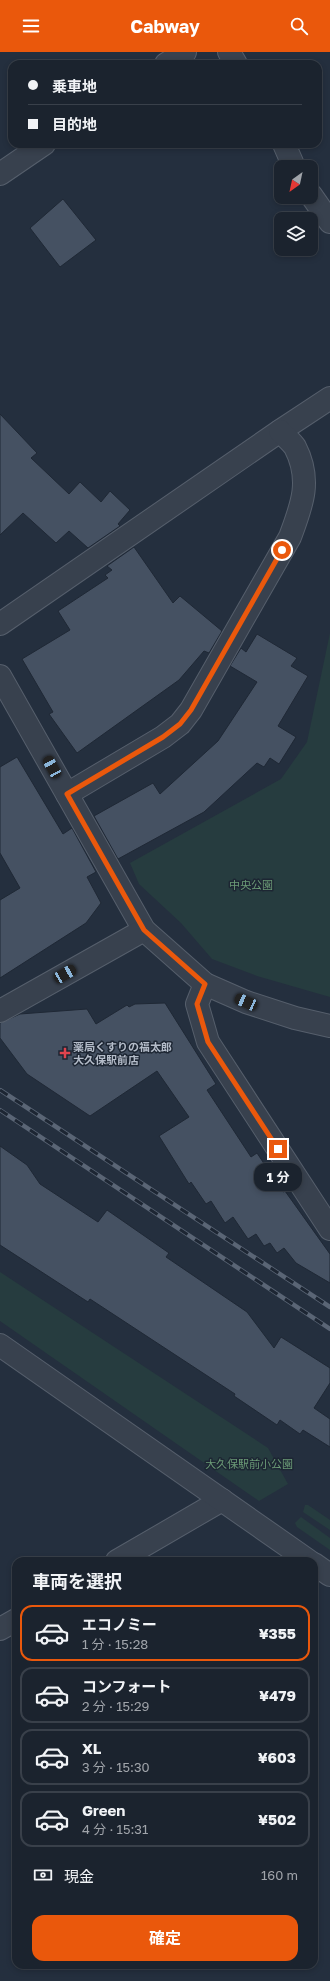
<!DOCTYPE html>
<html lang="ja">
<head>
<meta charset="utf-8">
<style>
	:root { --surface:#1b232e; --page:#242b36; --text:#f1f3f6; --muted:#a0a4aa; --line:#39404a; --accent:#ea580c }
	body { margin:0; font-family:"Golos Text","Noto Sans JP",sans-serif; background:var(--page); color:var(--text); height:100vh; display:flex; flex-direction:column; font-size:15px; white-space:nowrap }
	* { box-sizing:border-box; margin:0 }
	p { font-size:13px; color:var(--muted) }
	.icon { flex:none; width:22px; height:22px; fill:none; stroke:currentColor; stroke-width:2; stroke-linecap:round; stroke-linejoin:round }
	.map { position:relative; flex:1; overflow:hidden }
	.details { position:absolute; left:12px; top:1505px; width:306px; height:412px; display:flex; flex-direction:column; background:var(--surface); border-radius:12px; box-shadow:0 2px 6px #0003,0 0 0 1px var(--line) }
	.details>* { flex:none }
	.guide { position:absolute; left:8px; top:8px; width:314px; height:88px; border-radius:12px; box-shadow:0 2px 6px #0003,0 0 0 1px var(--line); display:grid; align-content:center; height:88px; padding:0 20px; background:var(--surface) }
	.needle { width:26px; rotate:213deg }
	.fabs { position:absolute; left:274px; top:108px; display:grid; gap:8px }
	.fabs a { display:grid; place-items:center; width:44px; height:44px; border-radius:8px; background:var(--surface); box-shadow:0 2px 6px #0003,0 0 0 1px var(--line); font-size:20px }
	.end { position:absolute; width:18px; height:18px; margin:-9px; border:5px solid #ea580c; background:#fff; box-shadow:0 0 0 2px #fff }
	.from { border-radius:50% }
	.bubble { position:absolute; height:28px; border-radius:12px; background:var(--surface); box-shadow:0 2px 6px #0003,0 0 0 1px var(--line); font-size:13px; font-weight:700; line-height:28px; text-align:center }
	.car { position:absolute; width:12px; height:24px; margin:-12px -6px; border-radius:5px; box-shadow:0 0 3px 1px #0007; background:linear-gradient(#222 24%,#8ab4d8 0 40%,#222 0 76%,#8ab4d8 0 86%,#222 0) }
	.guide b { display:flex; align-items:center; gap:14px; height:38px; font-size:15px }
	.guide b+b { border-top:1px solid var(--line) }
	.guide i { width:10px; height:10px; background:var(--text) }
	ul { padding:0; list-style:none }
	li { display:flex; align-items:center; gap:12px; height:56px; margin:0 8px 6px; padding:0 12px; border:2px solid var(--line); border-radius:12px }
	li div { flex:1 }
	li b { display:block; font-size:15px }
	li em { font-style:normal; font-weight:700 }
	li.selected { border-color:var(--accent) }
	li>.icon { width:36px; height:36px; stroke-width:1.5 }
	h2 { padding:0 20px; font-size:18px; line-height:48px }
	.pay { display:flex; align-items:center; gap:10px; height:44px; padding:0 20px; font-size:15px }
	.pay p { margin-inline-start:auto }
	.button { display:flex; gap:8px; margin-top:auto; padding:8px 20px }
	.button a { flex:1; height:46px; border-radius:12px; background:var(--accent); color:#fff; font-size:16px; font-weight:700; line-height:46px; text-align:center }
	header { display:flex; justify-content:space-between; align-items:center; height:52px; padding:0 20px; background:var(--accent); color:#fff; font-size:18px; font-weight:700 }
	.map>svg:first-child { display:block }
</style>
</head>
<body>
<header><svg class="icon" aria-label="menu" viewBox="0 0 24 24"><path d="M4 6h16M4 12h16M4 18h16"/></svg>Cabway<svg class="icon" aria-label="search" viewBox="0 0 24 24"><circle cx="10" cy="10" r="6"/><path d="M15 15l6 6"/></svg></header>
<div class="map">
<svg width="330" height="1929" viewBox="0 0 330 1929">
	<rect width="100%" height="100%" fill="#242f3e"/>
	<g fill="#263c3f">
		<path d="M330,581V945L257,924L212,907L181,871L139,832L130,811L281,727L307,690Z"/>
		<path d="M0,1220L268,1396L288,1432L259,1449L0,1269Z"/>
		<path d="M305,1453H308L330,1468V1478L303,1460Z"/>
		<path d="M301,1465L330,1486V1498L297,1475L295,1471Z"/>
	</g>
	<g fill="#455162" stroke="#1f2835">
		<path d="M63,147L96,188L60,215L30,176Z"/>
		<path d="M0,362L37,401L31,406L69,442L80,430L101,450L110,439L130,458L118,472L120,474L88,496L69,479L56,491L23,461L0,483Z"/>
		<path d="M134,495L173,551L180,544L222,579L209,601L204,599L179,628L77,701L49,662L53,660L22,607L70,578L58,559L108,526L105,523L112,518L107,514Z"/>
		<path d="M257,582L297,606L291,614L308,624L278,674L296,685L279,712L270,706L264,715L257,711L204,760L118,807L94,764L153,731L160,742L218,689L257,630L230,614L241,596L246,600Z"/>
		<path d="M17,705L63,782L72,776L96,820L87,825L101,851L86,871L0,926V848L20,836L0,801V715Z"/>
		<path d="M165,951L216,1032L207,1038L251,1105L257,1101L283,1140L285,1139L330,1202V1231L296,1211L284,1196L277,1201L270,1191L264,1194L256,1182L248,1187L233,1165L225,1171L211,1149L206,1152L191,1130L189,1132L159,1084L189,1065L157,1019L90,1064L27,1022L0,986V971L20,962L87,957L96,972L127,953L129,955L135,952Z"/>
		<path d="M0,1094L27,1113L40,1132L98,1170L107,1158L169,1201L166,1205L247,1260L274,1296L281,1285L330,1316V1331L314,1356L330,1367V1395L303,1378L300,1382L280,1368L277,1373L234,1344L235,1342L90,1247L88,1250L0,1193Z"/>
	</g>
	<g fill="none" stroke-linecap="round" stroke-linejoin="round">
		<defs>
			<g id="minor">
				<path d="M229,0L236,12"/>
				<path d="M284,92L294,115"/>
				<path d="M311,143L330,170"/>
				<path d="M0,572L280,379L330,346"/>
				<path d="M67,742L163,685L180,672L191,658L290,485C302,453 312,428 295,395C291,389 284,384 280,379"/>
				<path d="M205,932L197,952L208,990L330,1177"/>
				<path d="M117,1509L222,1448"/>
				<path d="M0,1577L16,1568"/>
			</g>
			<g id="tertiary">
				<path d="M166,12L185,0"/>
				<path d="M0,122L44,92"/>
				<path d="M0,624L144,878L205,932L246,950L295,966L330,974"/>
				<path d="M0,959L144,878"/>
				<path d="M0,1293L309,1509"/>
				<path d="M314,1512L330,1523"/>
			</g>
		</defs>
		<use href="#minor" stroke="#565f6c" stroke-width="24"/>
		<use href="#tertiary" stroke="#565f6c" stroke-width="24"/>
		<use href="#minor" stroke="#38414e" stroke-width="22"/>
		<use href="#tertiary" stroke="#38414e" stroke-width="22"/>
		<defs>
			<g id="rail">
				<path d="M0,1038L330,1255"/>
				<path d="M0,1058L330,1277"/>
			</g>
		</defs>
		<use href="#rail" stroke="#5a6575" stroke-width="4.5"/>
		<use href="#rail" stroke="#1d2633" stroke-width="3" stroke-dasharray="9" stroke-linecap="butt"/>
	</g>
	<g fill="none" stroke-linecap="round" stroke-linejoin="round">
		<path stroke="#ea580c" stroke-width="5" d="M278,1097L208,990L197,952L205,932L144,878L67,742L163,685L180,672L191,658L282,498"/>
	</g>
	<path fill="#e0444e" stroke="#1d2633" stroke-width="1.5" d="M63 995h4v4h4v4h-4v4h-4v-4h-4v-4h4z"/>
	<g text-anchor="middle" stroke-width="3" stroke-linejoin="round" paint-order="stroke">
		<g font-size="11" fill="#6b9a76" stroke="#1d2633">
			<text x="251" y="837">中央公園</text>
			<text x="249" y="1416">大久保駅前小公園</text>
		</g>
		<g font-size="11" font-weight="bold" fill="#b4bcc9" stroke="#1d2633" text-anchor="start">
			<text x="73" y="999">薬局くすりの福太郎<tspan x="73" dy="13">大久保駅前店</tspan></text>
		</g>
	</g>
</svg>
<div class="fabs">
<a><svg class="needle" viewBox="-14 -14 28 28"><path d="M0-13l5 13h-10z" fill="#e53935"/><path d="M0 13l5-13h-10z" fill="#a0a4aa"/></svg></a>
<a><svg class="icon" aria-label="layers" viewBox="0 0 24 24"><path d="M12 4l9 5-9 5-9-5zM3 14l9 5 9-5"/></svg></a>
</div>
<i class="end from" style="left:282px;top:498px"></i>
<i class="end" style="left:278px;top:1097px"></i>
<div class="bubble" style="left:254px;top:1111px;width:48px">1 分</div>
<i class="car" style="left:52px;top:715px;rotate:331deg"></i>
<i class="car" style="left:65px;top:922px;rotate:60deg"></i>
<i class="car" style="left:246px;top:950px;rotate:294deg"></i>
<div class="guide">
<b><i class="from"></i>乗車地</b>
<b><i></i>目的地</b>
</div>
<section class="details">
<h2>車両を選択</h2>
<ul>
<li class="selected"><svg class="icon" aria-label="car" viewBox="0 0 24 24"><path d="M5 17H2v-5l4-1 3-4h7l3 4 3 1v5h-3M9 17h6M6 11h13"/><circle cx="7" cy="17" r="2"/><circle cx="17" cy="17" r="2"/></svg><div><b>エコノミー</b><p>1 分 · 15:28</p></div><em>¥355</em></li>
<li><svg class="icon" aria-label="car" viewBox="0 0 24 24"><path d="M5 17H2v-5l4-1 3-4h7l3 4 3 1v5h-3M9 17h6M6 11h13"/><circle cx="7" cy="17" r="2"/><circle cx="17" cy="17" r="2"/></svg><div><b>コンフォート</b><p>2 分 · 15:29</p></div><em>¥479</em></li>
<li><svg class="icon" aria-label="car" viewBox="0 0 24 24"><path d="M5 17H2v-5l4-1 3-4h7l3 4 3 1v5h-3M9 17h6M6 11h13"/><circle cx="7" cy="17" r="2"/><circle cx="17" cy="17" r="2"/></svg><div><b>XL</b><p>3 分 · 15:30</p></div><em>¥603</em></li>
<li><svg class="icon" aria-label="car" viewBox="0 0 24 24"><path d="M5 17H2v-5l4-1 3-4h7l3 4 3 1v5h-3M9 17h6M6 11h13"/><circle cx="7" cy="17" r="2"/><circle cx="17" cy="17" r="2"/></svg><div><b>Green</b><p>4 分 · 15:31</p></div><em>¥502</em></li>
</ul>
<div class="pay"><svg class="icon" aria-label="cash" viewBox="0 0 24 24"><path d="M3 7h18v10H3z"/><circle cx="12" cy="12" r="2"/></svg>現金<p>160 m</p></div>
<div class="button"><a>確定</a></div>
</section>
</div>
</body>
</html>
